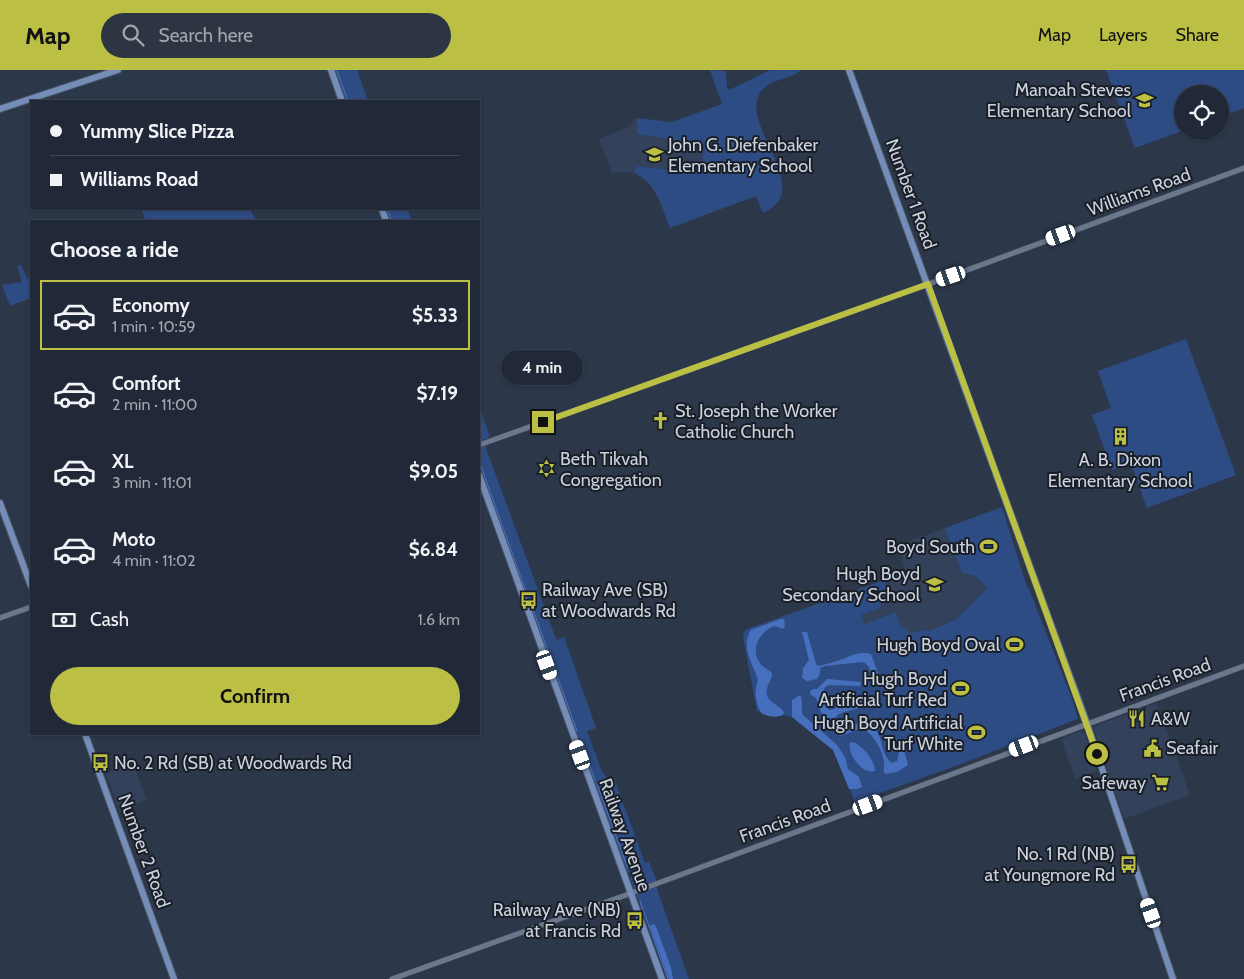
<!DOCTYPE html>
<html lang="en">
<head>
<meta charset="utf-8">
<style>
	:root { --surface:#212938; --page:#2d3543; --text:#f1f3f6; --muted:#a2a6ae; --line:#3e4553; --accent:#bbc044 }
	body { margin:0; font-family:Cabin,sans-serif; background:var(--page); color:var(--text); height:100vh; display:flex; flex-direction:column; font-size:19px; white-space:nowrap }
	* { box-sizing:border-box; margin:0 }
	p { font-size:16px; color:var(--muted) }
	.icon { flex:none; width:28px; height:28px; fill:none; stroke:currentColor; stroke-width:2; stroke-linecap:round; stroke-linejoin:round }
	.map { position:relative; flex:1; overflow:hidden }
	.side { position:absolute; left:30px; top:150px; width:450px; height:515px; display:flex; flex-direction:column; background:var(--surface); border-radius:0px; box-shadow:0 1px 4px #0004,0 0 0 1px var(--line) }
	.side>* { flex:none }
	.guide { position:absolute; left:30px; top:30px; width:450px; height:110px; border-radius:0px; box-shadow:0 1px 4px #0004,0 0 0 1px var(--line); display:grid; align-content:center; height:110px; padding:0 20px; background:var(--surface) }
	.controls { position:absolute; left:1174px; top:15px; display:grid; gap:10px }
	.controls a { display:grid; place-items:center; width:55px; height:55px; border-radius:50%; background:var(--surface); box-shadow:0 1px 4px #0004,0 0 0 1px var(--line); font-size:25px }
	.end { position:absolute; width:22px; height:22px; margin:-11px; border:6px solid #bbc044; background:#111; box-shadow:0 0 0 2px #111 }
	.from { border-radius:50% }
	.bubble { position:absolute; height:35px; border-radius:18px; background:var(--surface); box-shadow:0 1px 4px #0004,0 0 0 1px var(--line); font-size:16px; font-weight:800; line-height:35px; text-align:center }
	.car { position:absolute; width:15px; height:30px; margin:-15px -8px; border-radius:6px; box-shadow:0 0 4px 1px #0007; background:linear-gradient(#fff 24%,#345 0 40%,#fff 0 76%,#345 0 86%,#fff 0) }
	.guide b { display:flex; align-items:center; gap:18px; height:48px; font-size:19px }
	.guide b+b { border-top:1px solid var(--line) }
	.guide i { width:12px; height:12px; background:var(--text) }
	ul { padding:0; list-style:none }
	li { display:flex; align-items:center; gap:15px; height:70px; margin:0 10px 8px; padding:0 10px; border:2px solid transparent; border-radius:0px }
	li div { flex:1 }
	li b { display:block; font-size:19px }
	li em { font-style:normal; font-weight:800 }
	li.current { border-color:var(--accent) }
	li>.icon { width:45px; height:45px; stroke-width:1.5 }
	h2 { padding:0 20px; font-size:22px; line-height:60px }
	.pay { display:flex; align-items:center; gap:12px; height:55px; padding:0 20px; font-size:19px }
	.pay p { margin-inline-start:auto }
	.action { display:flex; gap:10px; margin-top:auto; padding:10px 20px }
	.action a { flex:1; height:58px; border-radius:30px; background:var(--accent); color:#111; font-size:20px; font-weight:800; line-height:58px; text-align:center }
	header { display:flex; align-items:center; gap:30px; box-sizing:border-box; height:70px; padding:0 25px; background:var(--accent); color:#111 }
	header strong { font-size:24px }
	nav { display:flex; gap:28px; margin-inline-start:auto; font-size:18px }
	.search { width:350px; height:45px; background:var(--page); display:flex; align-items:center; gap:12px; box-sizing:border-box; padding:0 18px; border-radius:28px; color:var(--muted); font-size:19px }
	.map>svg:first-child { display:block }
</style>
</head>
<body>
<header>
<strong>Map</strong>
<div class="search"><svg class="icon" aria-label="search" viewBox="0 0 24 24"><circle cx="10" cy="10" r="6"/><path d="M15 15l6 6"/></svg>Search here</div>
<nav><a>Map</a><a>Layers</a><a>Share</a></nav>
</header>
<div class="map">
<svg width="1244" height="909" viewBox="0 0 1244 909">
	<rect width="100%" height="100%" fill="#2c374a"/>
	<g fill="#33415a">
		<path d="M637,48V64L704,75L700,103L636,96L634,103L624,102L612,103L599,69L626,58Z"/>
		<path d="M945,458L962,503L975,506L987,518L955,550L929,561L921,560L909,564L902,559L896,542L864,554L860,545L880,538L887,518L884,510L906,501L897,476Z"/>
		<path d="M1157,633L1190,725L1124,749L1094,659L1095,656Z"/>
		<path d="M1081,661L1084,663L1097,701L1075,709L1061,669Z"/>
		<path d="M133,693L147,730L119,740L106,703Z"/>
	</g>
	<g fill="#2e4c84">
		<path d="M334,0H357L368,31H346Z"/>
		<path d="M710,0L726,1L727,18L729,20L770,0H801C789,11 767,8 759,25C742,58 816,120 763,143L756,126L670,158C661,136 657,113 634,103L636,96L700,103L704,75L637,64V48L672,52L722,34Z"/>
		<path d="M1106,0H1244V38L1220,47V24H1182V61L1135,78Z"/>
		<path d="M141,139H250L256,151H146Z"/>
		<path d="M385,139H407L412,151H389Z"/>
		<path d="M21,195L27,209L31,206V228L10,236L2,215L22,212L17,196Z"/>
		<path d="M1186,269L1236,405L1147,438L1131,394L1112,400L1092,345L1111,338L1098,301Z"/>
		<path d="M479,336L490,367L483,370L556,569L557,570L564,567L596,658L587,661L602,702L604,703L607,710L614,708L645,793L649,792L656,809L658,822L689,909H667L631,810L630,802H628L620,784L534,548L531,532L525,522L489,426L479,391Z"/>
		<path d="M1002,437L1027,517L1029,519L1072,629L1078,649L953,697L855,732L833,680L792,647L757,641L743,567L744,562L747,559L884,510L887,518L880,538L861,545L864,554L896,542L902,559L907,557L909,564L921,560L929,561L955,550L987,518L975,506L962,503L945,458Z"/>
	</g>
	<g fill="#4670bd">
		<path d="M780,549H784L785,556L783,559C779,558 776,555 772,557C759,563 750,580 760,593C763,598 768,599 772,603C772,609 768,613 767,619C764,632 778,633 784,642L783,645C775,648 768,647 761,643C755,631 754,622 758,610C753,593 740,577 751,560Z"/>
		<path d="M802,562H807L816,594L818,596C826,594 835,592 843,589C852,585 860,581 871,584L880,609L878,611H875C871,604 870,594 862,592L825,596L820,598V604L817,609L807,611L802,608L803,598L809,590Z"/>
		<path d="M827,609L861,612L860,616L829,615L824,618C821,626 823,634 829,640L834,639L844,631L856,626L863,629V636C852,643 838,638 833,652L836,657L841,660C846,658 851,654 856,654C857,653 863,654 864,654C887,658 877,683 892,693L897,691L899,684L896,669H901L908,695L897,702L885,704C882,699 885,697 884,692C882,679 873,663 861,658L844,665L840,666L835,662L821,642L816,628L810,624V621L813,619H817Z"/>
		<path d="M800,625C804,632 800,638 803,645L837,675L845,687L848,699L859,707L862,717L857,719H849L833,680L792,647V630Z"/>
		<path d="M850,672L856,673C865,680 874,689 875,701C862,705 847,684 850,672Z"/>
		<path d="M654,854L657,859L671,898L673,909H669L650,856Z"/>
	</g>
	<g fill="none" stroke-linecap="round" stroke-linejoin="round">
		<g stroke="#4b75c2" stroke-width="1">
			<path d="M337,1L348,31"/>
			<path d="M387,139L392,151"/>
			<path d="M479,391L528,527"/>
			<path d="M532,537L577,661"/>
			<path d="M583,677L595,710"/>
			<path d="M597,714L628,799"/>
			<path d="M640,831L668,909"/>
		</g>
		<defs>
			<g id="minor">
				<path d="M479,375L951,206L1244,98"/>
				<path d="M0,548L31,537"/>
				<path d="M392,909L626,825L1244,596"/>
			</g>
			<g id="major">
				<path d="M331,0L342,31"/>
				<path d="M849,0L1085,648L1173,909"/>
				<path d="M0,39L118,0"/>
				<path d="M382,139L386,151"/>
				<path d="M479,405L662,909"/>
				<path d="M0,433L31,516"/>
				<path d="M85,664L174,909"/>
			</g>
		</defs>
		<use href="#minor" stroke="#4c5464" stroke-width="6"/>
		<use href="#major" stroke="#4c5464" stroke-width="8"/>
		<use href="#minor" stroke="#6a778c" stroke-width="5"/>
		<use href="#major" stroke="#748db9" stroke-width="6"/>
	</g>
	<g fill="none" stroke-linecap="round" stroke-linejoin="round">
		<path stroke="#bbc044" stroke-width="6" d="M543,352L928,214L1097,684"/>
	</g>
	<defs>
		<symbol id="school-bare" viewBox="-9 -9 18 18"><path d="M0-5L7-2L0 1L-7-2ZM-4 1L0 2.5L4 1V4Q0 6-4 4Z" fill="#bbc044" stroke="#1a1f27" stroke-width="2.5" paint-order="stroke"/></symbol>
		<symbol id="church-bare" viewBox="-9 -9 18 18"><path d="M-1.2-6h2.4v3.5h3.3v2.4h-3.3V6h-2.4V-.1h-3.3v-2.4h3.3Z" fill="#bbc044" stroke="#1a1f27" stroke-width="2.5" paint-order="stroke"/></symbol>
		<symbol id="building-bare" viewBox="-9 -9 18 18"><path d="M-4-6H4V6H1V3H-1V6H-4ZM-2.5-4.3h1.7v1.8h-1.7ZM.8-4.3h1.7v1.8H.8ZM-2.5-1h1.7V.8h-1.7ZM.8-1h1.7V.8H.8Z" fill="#bbc044" stroke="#1a1f27" stroke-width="2.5" paint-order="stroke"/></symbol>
		<symbol id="synagogue-bare" viewBox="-9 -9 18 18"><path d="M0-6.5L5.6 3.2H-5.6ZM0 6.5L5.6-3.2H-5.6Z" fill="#bbc044" stroke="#1a1f27" stroke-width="2.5" paint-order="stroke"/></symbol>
		<symbol id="stadium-bare" viewBox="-9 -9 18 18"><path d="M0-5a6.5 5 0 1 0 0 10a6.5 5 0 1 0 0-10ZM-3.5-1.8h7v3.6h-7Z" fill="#bbc044" stroke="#1a1f27" stroke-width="2.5" paint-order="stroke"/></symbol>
		<symbol id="bus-bare" viewBox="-9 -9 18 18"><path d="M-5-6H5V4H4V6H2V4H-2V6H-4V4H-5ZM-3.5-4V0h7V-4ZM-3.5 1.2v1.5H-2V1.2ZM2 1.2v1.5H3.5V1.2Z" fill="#bbc044" stroke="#1a1f27" stroke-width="2.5" paint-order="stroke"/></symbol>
		<symbol id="restaurant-bare" viewBox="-9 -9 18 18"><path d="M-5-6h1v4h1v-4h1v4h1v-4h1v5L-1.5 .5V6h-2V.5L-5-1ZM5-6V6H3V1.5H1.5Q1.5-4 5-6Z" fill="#bbc044" stroke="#1a1f27" stroke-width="2.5" paint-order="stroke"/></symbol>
		<symbol id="civic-bare" viewBox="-9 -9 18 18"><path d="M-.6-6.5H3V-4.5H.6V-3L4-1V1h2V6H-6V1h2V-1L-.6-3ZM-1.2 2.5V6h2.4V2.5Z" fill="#bbc044" stroke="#1a1f27" stroke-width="2.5" paint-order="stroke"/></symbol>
		<symbol id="supermarket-bare" viewBox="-9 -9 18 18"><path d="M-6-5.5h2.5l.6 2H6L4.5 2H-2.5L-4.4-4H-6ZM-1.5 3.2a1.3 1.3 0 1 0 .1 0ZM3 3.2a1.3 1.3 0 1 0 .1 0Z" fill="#bbc044" stroke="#1a1f27" stroke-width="2.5" paint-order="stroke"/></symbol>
	</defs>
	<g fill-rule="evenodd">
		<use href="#school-bare" x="1132" y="18" width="25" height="25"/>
		<use href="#school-bare" x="642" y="72" width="25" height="25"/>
		<use href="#church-bare" x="648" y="338" width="25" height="25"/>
		<use href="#building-bare" x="1108" y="354" width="25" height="25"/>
		<use href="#synagogue-bare" x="534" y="386" width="25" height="25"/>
		<use href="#stadium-bare" x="976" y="464" width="25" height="25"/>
		<use href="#school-bare" x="922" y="502" width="25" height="25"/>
		<use href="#bus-bare" x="516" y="518" width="25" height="25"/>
		<use href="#stadium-bare" x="1002" y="562" width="25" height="25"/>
		<use href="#stadium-bare" x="948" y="606" width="25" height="25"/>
		<use href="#restaurant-bare" x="1124" y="636" width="25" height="25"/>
		<use href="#stadium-bare" x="964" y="650" width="25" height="25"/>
		<use href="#civic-bare" x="1140" y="666" width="25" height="25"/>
		<use href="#bus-bare" x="88" y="680" width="25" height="25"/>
		<use href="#supermarket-bare" x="1148" y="700" width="25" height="25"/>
		<use href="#bus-bare" x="1116" y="782" width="25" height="25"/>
		<use href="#bus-bare" x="622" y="838" width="25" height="25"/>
	</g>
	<g text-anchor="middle" stroke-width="4" stroke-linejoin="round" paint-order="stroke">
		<g font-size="18" fill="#cbd2de" stroke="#1a1f27" text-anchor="end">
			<text x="1131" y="26">Manoah Steves<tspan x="1131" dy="21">Elementary School</tspan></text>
			<text x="668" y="81" text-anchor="start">John G. Diefenbaker<tspan x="668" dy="21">Elementary School</tspan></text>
			<text x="675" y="347" text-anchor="start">St. Joseph the Worker<tspan x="675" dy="21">Catholic Church</tspan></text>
			<text x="560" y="395" text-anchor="start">Beth Tikvah<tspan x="560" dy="21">Congregation</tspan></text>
			<text x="1120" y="396" text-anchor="middle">A. B. Dixon<tspan x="1120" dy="21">Elementary School</tspan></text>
			<text x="975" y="483">Boyd South</text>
			<text x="920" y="510">Hugh Boyd<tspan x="920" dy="21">Secondary School</tspan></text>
			<text x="542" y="526" text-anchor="start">Railway Ave (SB)<tspan x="542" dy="21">at Woodwards Rd</tspan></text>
			<text x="1000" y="581">Hugh Boyd Oval</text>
			<text x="947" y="615">Hugh Boyd<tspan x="947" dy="21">Artificial Turf Red</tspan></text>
			<text x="1151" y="655" text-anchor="start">A&amp;W</text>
			<text x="963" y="659">Hugh Boyd Artificial<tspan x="963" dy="21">Turf White</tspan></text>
			<text x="1166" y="684" text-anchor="start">Seafair</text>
			<text x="114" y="699" text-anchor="start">No. 2 Rd (SB) at Woodwards Rd</text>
			<text x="1146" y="719">Safeway</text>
			<text x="1115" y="790">No. 1 Rd (NB)<tspan x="1115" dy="21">at Youngmore Rd</tspan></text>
			<text x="621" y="846">Railway Ave (NB)<tspan x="621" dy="21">at Francis Rd</tspan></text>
		</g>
		<g font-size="18" fill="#cbd2de" stroke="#1a1f27">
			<text transform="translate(1139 122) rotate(-20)" y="6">Williams Road</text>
			<text transform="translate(911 124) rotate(70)" y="6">Number 1 Road</text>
			<text transform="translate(1165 610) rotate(-20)" y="6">Francis Road</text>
			<text transform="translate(785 751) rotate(-20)" y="6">Francis Road</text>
			<text transform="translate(625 765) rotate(70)" y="6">Railway Avenue</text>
			<text transform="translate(144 781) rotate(70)" y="6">Number 2 Road</text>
		</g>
	</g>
</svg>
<div class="controls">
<a><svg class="icon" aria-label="locate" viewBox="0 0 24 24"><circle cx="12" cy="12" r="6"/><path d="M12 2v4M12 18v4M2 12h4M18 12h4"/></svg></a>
</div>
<i class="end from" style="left:1097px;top:684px"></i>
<i class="end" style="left:543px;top:352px"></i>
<div class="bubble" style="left:501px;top:280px;width:82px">4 min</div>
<i class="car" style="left:1061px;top:165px;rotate:250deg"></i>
<i class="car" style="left:951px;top:206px;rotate:251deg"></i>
<i class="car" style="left:547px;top:595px;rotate:160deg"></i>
<i class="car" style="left:1024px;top:676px;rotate:249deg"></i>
<i class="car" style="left:580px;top:685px;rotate:340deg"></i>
<i class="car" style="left:868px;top:735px;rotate:70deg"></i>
<i class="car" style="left:1151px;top:843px;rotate:341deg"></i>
<div class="guide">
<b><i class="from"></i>Yummy Slice Pizza</b>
<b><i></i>Williams Road</b>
</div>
<section class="side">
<h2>Choose a ride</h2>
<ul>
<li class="current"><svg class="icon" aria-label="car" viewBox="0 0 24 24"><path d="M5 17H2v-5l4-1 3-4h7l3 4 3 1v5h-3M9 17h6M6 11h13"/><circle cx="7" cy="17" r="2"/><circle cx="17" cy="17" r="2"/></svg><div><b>Economy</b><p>1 min · 10:59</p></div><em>$5.33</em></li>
<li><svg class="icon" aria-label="car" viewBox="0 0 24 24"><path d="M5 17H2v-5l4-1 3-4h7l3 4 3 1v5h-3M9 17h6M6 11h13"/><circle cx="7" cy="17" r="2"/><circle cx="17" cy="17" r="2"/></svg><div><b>Comfort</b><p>2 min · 11:00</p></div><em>$7.19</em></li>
<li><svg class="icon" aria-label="car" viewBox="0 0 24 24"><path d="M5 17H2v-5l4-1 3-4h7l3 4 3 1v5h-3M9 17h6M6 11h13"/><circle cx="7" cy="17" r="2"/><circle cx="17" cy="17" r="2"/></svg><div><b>XL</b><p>3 min · 11:01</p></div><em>$9.05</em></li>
<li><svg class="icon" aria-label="car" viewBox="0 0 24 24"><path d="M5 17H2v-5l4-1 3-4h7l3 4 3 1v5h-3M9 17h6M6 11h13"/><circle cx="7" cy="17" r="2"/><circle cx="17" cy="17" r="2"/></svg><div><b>Moto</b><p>4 min · 11:02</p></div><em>$6.84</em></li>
</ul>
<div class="pay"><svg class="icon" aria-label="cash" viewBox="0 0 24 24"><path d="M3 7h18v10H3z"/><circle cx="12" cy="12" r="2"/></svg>Cash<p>1.6 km</p></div>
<div class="action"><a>Confirm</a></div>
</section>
</div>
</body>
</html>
